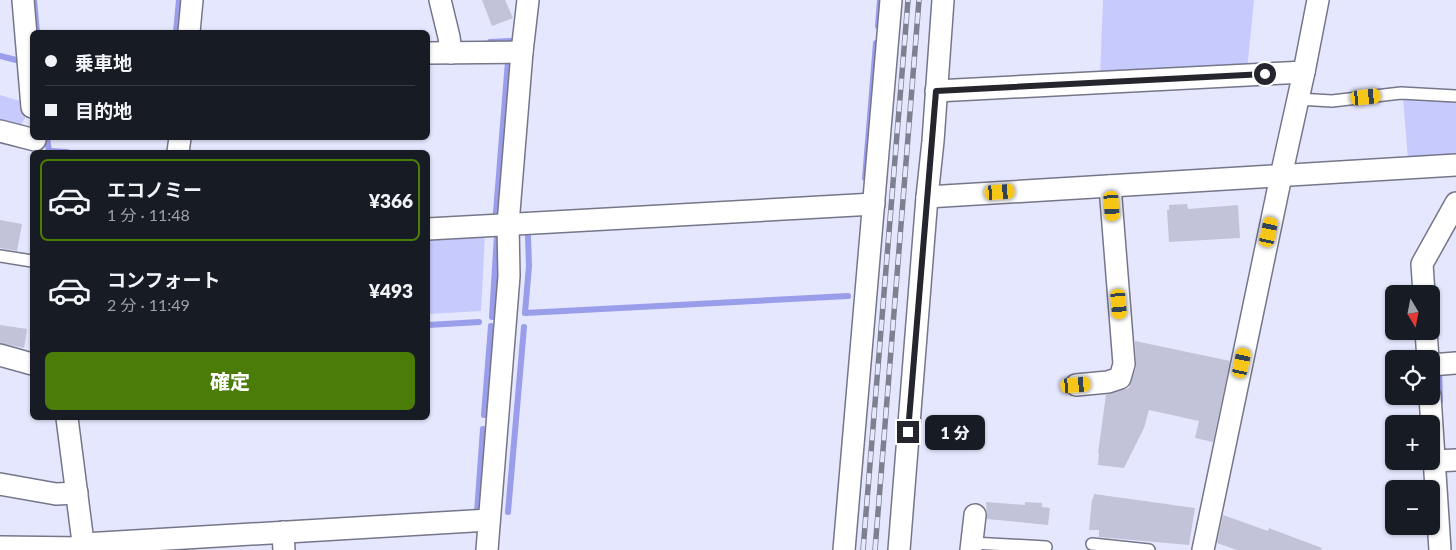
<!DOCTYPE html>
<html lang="ja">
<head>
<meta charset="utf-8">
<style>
	:root { --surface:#171b24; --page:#20242c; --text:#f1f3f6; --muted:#9ea1a6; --line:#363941; --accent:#4b7c07 }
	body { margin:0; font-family:Lato,"Noto Sans JP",sans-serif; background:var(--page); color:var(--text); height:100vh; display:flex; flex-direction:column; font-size:19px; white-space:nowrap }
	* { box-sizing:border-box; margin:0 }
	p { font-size:16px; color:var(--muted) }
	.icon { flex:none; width:28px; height:28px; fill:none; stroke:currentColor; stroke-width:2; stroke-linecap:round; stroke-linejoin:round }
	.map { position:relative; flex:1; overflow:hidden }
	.details { position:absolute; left:30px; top:150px; width:400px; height:270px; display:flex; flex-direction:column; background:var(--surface); border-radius:8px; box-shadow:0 1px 4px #0004 }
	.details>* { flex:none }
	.banner { position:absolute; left:30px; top:30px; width:400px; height:110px; border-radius:8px; box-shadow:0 1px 4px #0004; display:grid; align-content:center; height:110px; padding:0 15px; background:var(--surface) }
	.needle { width:32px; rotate:170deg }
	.tools { position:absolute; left:1385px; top:285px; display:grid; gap:10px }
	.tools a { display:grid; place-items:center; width:55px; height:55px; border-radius:8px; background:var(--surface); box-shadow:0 1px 4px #0004; font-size:25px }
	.end { position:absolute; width:22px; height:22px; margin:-11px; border:6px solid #24252d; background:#fff; box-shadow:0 0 0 2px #fff }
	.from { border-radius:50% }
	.bubble { position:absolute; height:35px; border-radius:8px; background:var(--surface); box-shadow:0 1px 4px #0004; font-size:16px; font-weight:800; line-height:35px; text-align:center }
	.car { position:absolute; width:15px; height:30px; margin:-15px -8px; border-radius:6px; box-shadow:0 0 4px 1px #0007; background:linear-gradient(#f5c518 24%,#345 0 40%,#f5c518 0 76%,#345 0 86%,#f5c518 0) }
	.banner b { display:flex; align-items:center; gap:18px; height:48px; font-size:19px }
	.banner b+b { border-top:1px solid var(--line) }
	.banner i { width:12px; height:12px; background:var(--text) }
	ul { padding:9px 0 0; list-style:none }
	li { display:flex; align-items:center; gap:15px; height:82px; margin:0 10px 8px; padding:0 5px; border:2px solid transparent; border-radius:8px }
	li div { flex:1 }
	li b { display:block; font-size:19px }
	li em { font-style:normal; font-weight:800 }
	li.active { border-color:var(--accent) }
	li>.icon { width:45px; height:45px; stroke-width:1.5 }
	.primary-button { display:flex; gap:10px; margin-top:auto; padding:10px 15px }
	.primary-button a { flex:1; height:58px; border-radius:8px; background:var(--accent); color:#fff; font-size:20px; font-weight:800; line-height:58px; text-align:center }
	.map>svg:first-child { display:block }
</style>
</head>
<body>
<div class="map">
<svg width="1456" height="550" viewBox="0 0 1456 550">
	<rect width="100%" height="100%" fill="#e5e7fe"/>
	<g fill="#c6cafd">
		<path d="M1103,0H1254L1247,70L1100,77Z"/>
		<path d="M0,95L23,102L25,118L18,130L0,125Z"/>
		<path d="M1403,98L1456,101V157L1408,160Z"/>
		<path d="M485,233L481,311L428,314V237Z"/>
	</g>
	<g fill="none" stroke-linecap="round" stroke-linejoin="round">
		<g stroke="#9a9dea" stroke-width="6">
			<path d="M34,0L37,32"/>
			<path d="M878,26L880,0"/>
			<path d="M176,32L179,0"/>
			<path d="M490,42L510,41V44"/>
			<path d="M0,56L16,60"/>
			<path d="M47,138L49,151L67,152"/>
			<path d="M865,178L876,43"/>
			<path d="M496,212L508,61"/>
			<path d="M528,236L529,266L525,313L848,296"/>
			<path d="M1434,290L1436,335"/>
			<path d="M492,317L497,235"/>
			<path d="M428,325L479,322"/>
			<path d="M1439,372L1440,401"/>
			<path d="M484,415L491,326"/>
			<path d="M508,512L524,327"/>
			<path d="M472,514L477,513L483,429"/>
		</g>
	</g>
	<g fill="#c2c3d9">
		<path d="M482,0H505L513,18L492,26Z"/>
		<path d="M1187,204L1188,209L1238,205L1240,238L1169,242L1167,210H1169V205Z"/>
		<path d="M0,220L22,224L17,251L0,248Z"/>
		<path d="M0,325L27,329L24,348L0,343Z"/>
		<path d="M1135,341L1230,361L1213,442L1195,438L1199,421L1149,410L1144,428L1124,468L1098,465L1099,453H1098L1106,395L1129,388L1136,367Z"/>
		<path d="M1094,494L1195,508L1189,545L1099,537V530H1089L1092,499H1093Z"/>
		<path d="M986,502L1025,505V502L1042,503V507L1050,508L1048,525L987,519Z"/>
		<path d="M1223,515L1268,531L1269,528L1322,548L1321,550H1237L1217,543Z"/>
	</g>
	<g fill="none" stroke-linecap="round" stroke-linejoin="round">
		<defs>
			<g id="lane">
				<path d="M1298,99L1332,101L1401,93L1456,96"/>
				<path d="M0,256L32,261"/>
				<path d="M972,543L1046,547"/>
				<path d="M1092,544L1149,550"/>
			</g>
			<g id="street">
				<path d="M23,0L32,107"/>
				<path d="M440,0L449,37L451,53"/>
				<path d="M189,32L192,0"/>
				<path d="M428,53L522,52"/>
				<path d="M936,91L1304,72"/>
				<path d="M0,131L35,140"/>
				<path d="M178,152L180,138"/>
				<path d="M927,197L1456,165"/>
				<path d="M428,229L874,204"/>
				<path d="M1424,294L1422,264L1456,203"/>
				<path d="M1426,331L1428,359"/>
				<path d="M0,355L32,364"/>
				<path d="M1431,365L1456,363"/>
				<path d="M1076,385L1108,382L1120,378L1124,364L1110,186"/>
				<path d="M1430,396L1440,550"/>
				<path d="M67,418L84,550"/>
				<path d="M1435,461L1456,460"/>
				<path d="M0,484L56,494L77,493"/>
				<path d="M283,532L284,550"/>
				<path d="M84,544L489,520"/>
				<path d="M0,547L84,548"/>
				<path d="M487,550L509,276L508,224L522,52L528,0"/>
				<path d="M844,550L891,0"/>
				<path d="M899,550L927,197L933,141L943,0"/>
				<path d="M971,550L975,515"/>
				<path d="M1203,550L1281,176L1304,72L1318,0"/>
			</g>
		</defs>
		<use href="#lane" stroke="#75768a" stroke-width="14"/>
		<use href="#street" stroke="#75768a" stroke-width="24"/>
		<use href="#lane" stroke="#fff" stroke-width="11"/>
		<use href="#street" stroke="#fff" stroke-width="21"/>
		<defs>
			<g id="rail">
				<path d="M863,550L908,0"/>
				<path d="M875,550L919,0"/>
			</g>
		</defs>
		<use href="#rail" stroke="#7f808f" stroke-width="5.5"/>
		<use href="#rail" stroke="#e5e7fe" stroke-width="4" stroke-dasharray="11" stroke-linecap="butt"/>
	</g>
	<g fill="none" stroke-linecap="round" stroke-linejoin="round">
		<path stroke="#24252d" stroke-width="6" d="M908,432L936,91L1265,74"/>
	</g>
</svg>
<div class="tools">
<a><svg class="needle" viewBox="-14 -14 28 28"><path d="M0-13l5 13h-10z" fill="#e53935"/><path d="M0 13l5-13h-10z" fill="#9ea1a6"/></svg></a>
<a><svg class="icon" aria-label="locate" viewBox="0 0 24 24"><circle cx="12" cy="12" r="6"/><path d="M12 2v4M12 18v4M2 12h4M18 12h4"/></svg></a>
<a>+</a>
<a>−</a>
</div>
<i class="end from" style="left:1265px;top:74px"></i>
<i class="end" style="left:908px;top:432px"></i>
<div class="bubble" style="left:925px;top:415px;width:60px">1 分</div>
<i class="car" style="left:1366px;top:97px;rotate:84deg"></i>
<i class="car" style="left:1000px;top:192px;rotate:86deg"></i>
<i class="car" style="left:1112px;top:206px;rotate:176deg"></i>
<i class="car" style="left:1269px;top:232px;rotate:12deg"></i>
<i class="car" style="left:1119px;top:304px;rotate:175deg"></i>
<i class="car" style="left:1242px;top:363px;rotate:12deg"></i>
<i class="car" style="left:1076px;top:385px;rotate:85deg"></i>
<div class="banner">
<b><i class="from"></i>乗車地</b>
<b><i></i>目的地</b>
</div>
<section class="details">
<ul>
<li class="active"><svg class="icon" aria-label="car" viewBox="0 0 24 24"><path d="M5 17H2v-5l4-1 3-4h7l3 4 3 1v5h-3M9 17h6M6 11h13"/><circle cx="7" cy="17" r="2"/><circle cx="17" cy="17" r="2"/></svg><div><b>エコノミー</b><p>1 分 · 11:48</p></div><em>¥366</em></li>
<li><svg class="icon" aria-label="car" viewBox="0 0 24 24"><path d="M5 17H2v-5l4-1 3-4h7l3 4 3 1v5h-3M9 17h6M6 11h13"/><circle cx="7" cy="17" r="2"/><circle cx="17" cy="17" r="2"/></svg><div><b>コンフォート</b><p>2 分 · 11:49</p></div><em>¥493</em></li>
</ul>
<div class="primary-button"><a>確定</a></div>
</section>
</div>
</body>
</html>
